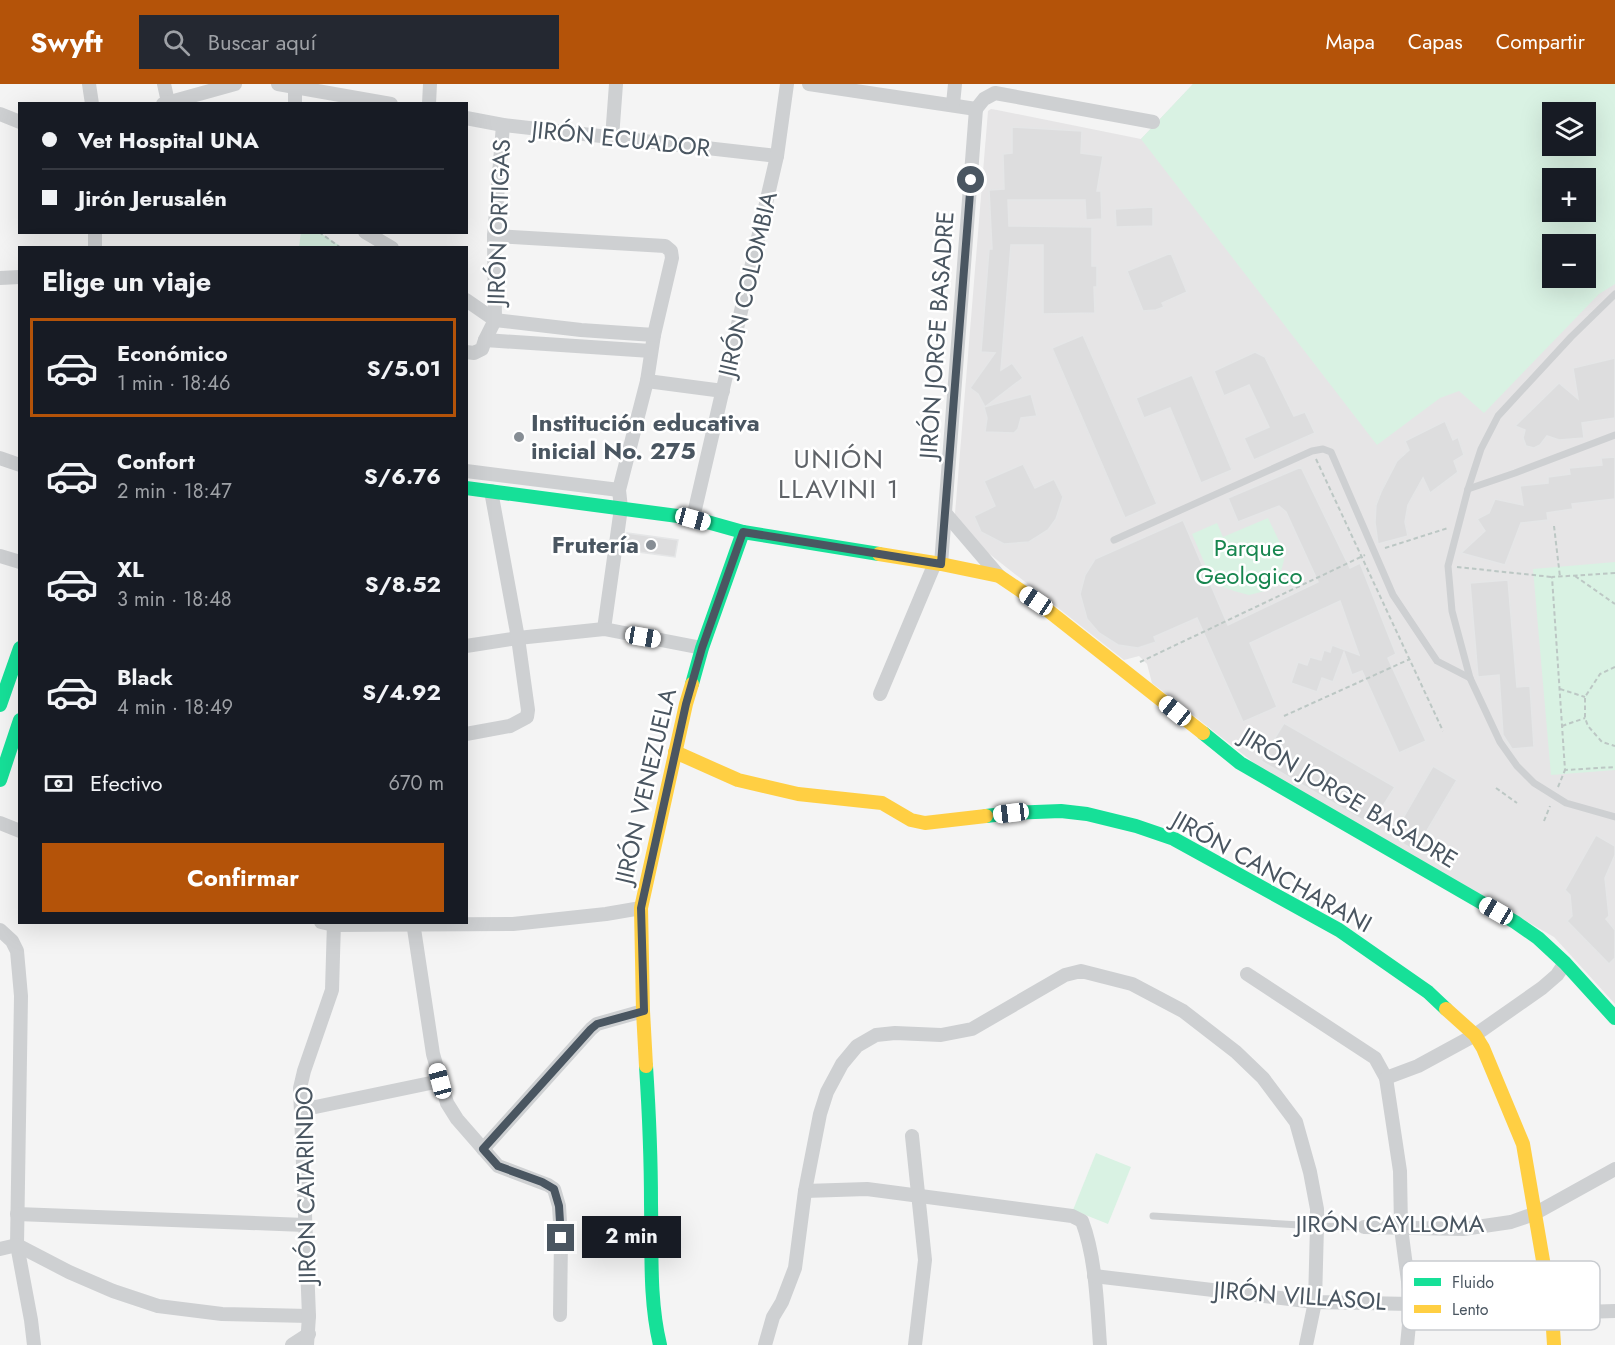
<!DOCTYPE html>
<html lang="es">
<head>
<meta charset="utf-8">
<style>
	:root { --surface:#171b24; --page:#242831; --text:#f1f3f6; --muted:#9ea1a6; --line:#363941; --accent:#b45309 }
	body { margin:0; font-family:Jost,sans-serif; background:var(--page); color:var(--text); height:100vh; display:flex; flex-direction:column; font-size:22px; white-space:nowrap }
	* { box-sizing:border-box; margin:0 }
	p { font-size:20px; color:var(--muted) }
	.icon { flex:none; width:33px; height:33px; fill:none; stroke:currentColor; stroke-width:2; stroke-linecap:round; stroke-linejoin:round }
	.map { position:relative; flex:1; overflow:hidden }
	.sheet { position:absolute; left:18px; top:162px; width:450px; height:678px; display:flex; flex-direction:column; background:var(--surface); border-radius:0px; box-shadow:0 6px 24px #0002 }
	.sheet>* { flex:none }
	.hud { position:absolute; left:18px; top:18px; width:450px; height:132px; border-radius:0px; box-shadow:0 6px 24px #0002; display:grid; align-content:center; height:132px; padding:0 24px; background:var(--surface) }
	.tools { position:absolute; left:1542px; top:18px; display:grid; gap:12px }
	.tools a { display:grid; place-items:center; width:54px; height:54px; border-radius:0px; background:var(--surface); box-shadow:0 6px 24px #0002; font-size:30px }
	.end { position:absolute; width:27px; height:27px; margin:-14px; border:8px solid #4a5661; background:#fff; box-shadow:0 0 0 3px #fff }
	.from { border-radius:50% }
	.bubble { position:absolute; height:42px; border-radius:0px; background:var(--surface); box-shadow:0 6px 24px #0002; font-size:20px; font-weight:700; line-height:42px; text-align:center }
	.car { position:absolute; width:18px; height:36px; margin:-18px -9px; border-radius:8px; box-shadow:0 0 4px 2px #0007; background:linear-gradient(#fff 24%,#345 0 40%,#fff 0 76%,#345 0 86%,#fff 0) }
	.hud b { display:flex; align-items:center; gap:21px; height:57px; font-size:22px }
	.hud b+b { border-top:2px solid var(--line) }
	.hud i { width:15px; height:15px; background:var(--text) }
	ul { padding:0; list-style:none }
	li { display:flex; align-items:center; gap:18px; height:99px; margin:0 12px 9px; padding:0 12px; border:3px solid transparent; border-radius:0px }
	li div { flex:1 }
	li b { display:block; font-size:22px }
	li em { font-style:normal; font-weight:700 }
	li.selected { border-color:var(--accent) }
	li>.icon { width:54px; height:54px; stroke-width:1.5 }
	h2 { padding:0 24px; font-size:27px; line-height:72px }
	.pay { display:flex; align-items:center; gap:15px; height:66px; padding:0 24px; font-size:22px }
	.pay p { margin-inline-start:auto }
	.cta { display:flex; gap:12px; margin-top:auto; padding:12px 24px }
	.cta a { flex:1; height:69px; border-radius:0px; background:var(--accent); color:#fff; font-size:24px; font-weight:700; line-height:69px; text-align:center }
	header { display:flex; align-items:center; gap:36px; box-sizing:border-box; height:84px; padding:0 30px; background:var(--accent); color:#fff }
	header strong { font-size:28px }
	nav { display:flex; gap:33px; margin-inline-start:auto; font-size:21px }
	.search { width:420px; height:54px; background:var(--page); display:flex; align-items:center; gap:15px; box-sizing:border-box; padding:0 21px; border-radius:0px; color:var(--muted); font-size:22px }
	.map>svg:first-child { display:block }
</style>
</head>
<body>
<header>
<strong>Swyft</strong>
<div class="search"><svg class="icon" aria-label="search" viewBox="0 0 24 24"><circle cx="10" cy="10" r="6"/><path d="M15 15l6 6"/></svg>Buscar aquí</div>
<nav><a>Mapa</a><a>Capas</a><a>Compartir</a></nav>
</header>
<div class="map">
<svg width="1615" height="1261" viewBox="0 0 1615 1261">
	<rect width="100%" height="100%" fill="#f4f4f4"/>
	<path fill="#e6e5e6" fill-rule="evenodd" d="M1193,0H1615V920L1554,853L1258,682L1152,599L1147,580L1139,572L1124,576L954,442L988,27L991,25L997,26L1141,55ZM1552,28H1586V62H1552ZM1552,94H1586V128H1552ZM1552,160H1586V194H1552Z"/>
	<g fill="#d9f2e3" fill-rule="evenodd">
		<path d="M1193,0H1615V200L1599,210L1484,329L1459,307L1440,314L1377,361L1141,55ZM1552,28H1586V62H1552ZM1552,94H1586V128H1552ZM1552,160H1586V194H1552Z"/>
		<path d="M301,148L320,149L342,163H299Z"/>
		<path d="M1268,434L1282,463L1284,476L1280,491L1265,507L1249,511L1234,507L1219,501L1207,485L1192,450L1217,439L1223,453Z"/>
		<path d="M1615,478V686L1551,691L1533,485Z"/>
		<path d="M1096,1069L1131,1083L1108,1140L1073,1126Z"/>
	</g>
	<g fill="#ddddde" stroke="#e5e6e7" stroke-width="1.5">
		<path d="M1012,43L1082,47L1081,69L1103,72L1097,107H1101L1102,135L1086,136L1085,116H1008L1009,142L1092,143V182H1097V203H1094L1095,229L1043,230V161H1011L1001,286L1012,279L1023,294L985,323L978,310L970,304L995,269L981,268L989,165H992L989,106L1004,105L1003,70L1012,69Z"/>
		<path d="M1153,123V142L1116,143L1115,125Z"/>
		<path d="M1171,169L1187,208L1162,219L1164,223L1156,226L1143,227L1127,187Z"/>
		<path d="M1083,251L1157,420L1125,434L1052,264Z"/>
		<path d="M1255,268L1265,273L1294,332L1305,328L1315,349L1254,376L1244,354L1269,343L1249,301L1224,312L1214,287Z"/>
		<path d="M1615,274V334L1582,339L1584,354L1559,356L1547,352L1540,361L1534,364L1526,362L1523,354L1525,346L1515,342L1559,299L1578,315L1573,284Z"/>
		<path d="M1192,291L1232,386L1201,399L1170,324L1144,334L1136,314Z"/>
		<path d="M1031,310L1037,332L1021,334L1018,345L1014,349L985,348L987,334L984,323Z"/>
		<path d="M1445,337L1453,356L1458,353L1464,371L1454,377L1458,388L1430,409L1423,394L1408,421L1405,438L1408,452L1378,460L1375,438L1376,421L1381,408L1397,377L1409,366L1405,357Z"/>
		<path d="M1615,373V415L1572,420L1573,425L1547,429L1548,436L1521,439L1505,481L1461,469L1485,447L1477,435L1489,429L1495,415L1523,421L1520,402L1548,399V393L1570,390L1569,384L1602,381L1601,374Z"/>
		<path d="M1023,380L1035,404L1054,395L1063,413L1056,435L1048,446L1029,458L1004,460L981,448L974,432L995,422L984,397Z"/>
		<path d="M1301,383L1350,484L1360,479L1396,570L1388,574L1426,657L1399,669L1362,587L1352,591L1344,568L1333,598L1322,594L1317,608L1291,599L1298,578L1307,581L1310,573L1321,576L1324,566L1330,568L1332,561L1359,571L1340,517L1250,559L1277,623L1243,638L1197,534L1154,553L1156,558L1138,564L1118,561L1099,549L1087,535L1080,510L1085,491L1095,475L1183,436L1228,541L1318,498L1286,428L1279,422L1238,438L1228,414Z"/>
		<path d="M627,449L678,456L675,473L624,466Z"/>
		<path d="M1508,496L1517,603L1530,602L1534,663L1512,665L1503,651L1499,591L1478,593L1470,499Z"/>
		<path d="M1284,639L1395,703L1371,741L1261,677Z"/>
		<path d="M1433,682L1457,696L1415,767L1392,753Z"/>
		<path d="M1596,751L1615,762V771L1605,794L1609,832L1606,835L1615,846V874L1609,880L1567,837L1572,832L1570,811L1565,806Z"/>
	</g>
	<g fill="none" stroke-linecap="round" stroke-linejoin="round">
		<g stroke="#bcc7c4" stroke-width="2" stroke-dasharray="4.5 3" stroke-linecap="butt">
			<path d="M319,148L341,164"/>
			<path d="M1316,375L1443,647"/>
			<path d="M1554,442L1560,493"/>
			<path d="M1385,464L1448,444"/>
			<path d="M1457,483L1552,493"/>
			<path d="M1615,489L1552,493L1565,686L1615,683"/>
			<path d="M1575,492L1615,520"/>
			<path d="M1140,578L1365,471"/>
			<path d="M1615,583L1600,590L1585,613V634L1588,642L1602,658L1615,662"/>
			<path d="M1560,605L1585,613"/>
			<path d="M1284,632L1410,575"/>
			<path d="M1562,642L1585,634"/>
			<path d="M1558,703L1565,686"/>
			<path d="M1496,704L1517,719"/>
			<path d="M1544,737L1550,722"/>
		</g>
		<g stroke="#ced0d2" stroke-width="7">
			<path d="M1615,210L1571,253L1498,332L1481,365L1468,405L1448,482L1452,527L1470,594L1500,658L1517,682L1534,699L1566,719L1615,733"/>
			<path d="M1468,405L1515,389L1615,351"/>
			<path d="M1114,456L1312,367L1323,365L1331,368L1393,511L1437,577L1470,594"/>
			<path d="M1153,1132L1317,1142L1364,1143"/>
		</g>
		<g stroke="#ced0d2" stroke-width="14">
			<path d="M89,0L92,20"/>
			<path d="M164,0L168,18"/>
			<path d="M278,0L391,20"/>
			<path d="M295,0V20"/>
			<path d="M809,0L976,25"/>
			<path d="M163,20L235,0"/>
			<path d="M429,20L430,0"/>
			<path d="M953,20L955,0"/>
			<path d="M976,25L984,15L995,9L1153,38"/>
			<path d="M0,30L20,38"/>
			<path d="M466,34L503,41L777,72"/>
			<path d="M612,54L616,0"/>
			<path d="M365,148L392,164"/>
			<path d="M494,152L665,162L671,167L672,174L654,251L647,297L619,406L621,424L604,545"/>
			<path d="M95,164V148"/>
			<path d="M0,194L20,193"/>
			<path d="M466,216L495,236L581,246L654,251"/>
			<path d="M485,256L651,267"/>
			<path d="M466,268L474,269L482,265L485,256L495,236L494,152L503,41"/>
			<path d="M647,297L723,307"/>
			<path d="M0,374L20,381"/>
			<path d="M466,387L619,406"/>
			<path d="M946,430L999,492"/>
			<path d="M693,434L777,72L787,0"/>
			<path d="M0,472L20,478"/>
			<path d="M941,480L976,25"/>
			<path d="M466,562L518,554L604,545L702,564"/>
			<path d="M880,610L935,479"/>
			<path d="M466,650L510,642L527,633L528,626L518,554L491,407"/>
			<path d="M0,739L20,747"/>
			<path d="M321,838L334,841L513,840L606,830L641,824"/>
			<path d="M413,838L433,970L447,1019L457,1035L498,1082L548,1101L554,1105L559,1122L561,1154L560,1231"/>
			<path d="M0,846L12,857L17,867L21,912L17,1161L31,1236L34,1261"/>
			<path d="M1247,890L1375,974L1386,994L1400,1087L1401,1144L1411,1220L1407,1261"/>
			<path d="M1386,994L1418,982L1475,951L1542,904L1557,891L1565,879"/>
			<path d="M301,1026L440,997"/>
			<path d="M912,1052L925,1176L915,1261"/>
			<path d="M483,1065L591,945L597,940L643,927"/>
			<path d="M805,1107L867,1105L1072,1132L1082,1137C1096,1174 1097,1221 1100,1261"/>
			<path d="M17,1130L305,1141"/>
			<path d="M1364,1143L1463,1145L1511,1138L1534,1130L1615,1085"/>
			<path d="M0,1165L17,1161L69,1188L113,1207L158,1222L222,1230L309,1232"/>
			<path d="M1094,1192L1315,1218L1411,1220L1552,1229L1615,1227"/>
			<path d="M292,1261L309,1250"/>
			<path d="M307,1261L309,1232L300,1004L304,987L332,906L334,838"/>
			<path d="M765,1261L773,1233L782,1218L795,1184L805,1107L820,1030L827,1008L842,980L857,962L876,951L895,949L941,951L972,945L1065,891L1081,887L1132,900L1183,927L1236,968L1263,994L1296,1038L1310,1088L1317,1125V1142L1315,1218L1306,1261"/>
		</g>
		<g stroke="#16e098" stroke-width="14">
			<path d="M466,404L693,434L743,448L879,470"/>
			<path d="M692,600L702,564L743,448"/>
			<path d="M0,621L20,564"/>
			<path d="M1203,649L1240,679L1515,838L1538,854L1565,879L1615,934"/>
			<path d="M0,696L20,636"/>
			<path d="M986,732L1011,729L1061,727L1087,730L1136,742L1174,755L1339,846L1428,908L1446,925"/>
			<path d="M646,982C649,1028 651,1074 651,1120C652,1167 649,1215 660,1261"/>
		</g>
		<g stroke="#ffcf43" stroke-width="14">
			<path d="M879,470L941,480L999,492L1036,517L1203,649"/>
			<path d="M675,668L738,696L798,710L882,719L911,736L925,739L986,732"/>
			<path d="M1446,925L1475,951L1483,964L1523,1060L1552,1229L1554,1261"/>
			<path d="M646,982L643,927L641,824L686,620L692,600"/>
		</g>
	</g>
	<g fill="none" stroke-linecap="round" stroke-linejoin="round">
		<path stroke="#4a5661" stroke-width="8" d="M561,1154L559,1122L554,1105L542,1098L498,1082L483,1065L591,945L597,940L644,927L641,824L686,620L702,564L743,448L941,480L971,96"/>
	</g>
	<g fill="#868d94" stroke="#fff" stroke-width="2">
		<circle cx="519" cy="353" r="6"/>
		<circle cx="651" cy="461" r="6"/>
	</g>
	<g text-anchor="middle" stroke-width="5" stroke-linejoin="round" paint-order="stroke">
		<g font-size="24" fill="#4a5661" stroke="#fff">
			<text transform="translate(621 55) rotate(6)" y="8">JIRÓN ECUADOR</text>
			<text transform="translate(499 138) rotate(-88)" y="8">JIRÓN ORTIGAS</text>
			<text transform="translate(748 200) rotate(-77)" y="8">JIRÓN COLOMBIA</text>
			<text transform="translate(937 251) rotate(-86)" y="8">JIRÓN JORGE BASADRE</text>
			<text transform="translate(646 702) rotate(-77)" y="8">JIRÓN VENEZUELA</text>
			<text transform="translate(1349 714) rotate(31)" y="8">JIRÓN JORGE BASADRE</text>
			<text transform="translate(1272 788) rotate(29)" y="8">JIRÓN CANCHARANI</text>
			<text transform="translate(306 1101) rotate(-91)" y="8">JIRÓN CATARINDO</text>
			<text x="1390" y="1148">JIRÓN CAYLLOMA</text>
			<text transform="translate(1300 1212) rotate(4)" y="8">JIRÓN VILLASOL</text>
		</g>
		<g font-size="24" font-weight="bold" fill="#4a5661" stroke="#fff" text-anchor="start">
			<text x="531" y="347">Institución educativa<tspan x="531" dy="28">inicial No. 275</tspan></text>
			<text x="639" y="469" text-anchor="end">Frutería</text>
		</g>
		<g font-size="24" fill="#17864f" stroke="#fff">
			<text x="1249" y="472">Parque<tspan x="1249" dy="28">Geologico</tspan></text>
		</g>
		<g font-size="26" letter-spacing="1.5" fill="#5f6368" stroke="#fff">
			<text x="839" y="384">UNIÓN<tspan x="839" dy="30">LLAVINI 1</tspan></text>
		</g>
	</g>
	<rect x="1402" y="1177" width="198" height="69" rx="9" fill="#fff" stroke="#c9ccd0" stroke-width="1.5"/>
	<rect x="1414" y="1194" width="27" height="8" fill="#16e098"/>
	<rect x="1414" y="1221" width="27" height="8" fill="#ffcf43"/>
	<g font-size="16" fill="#4a5661">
		<text x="1452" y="1204">Fluido</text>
		<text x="1452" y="1231">Lento</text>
	</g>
</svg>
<div class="tools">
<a><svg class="icon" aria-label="layers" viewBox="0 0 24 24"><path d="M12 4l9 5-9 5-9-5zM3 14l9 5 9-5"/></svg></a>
<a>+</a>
<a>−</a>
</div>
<i class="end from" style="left:971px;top:96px"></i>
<i class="end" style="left:561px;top:1154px"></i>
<div class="bubble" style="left:582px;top:1132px;width:99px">2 min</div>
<i class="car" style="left:693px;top:435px;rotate:105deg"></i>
<i class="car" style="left:1036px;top:517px;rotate:304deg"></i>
<i class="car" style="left:643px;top:553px;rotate:100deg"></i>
<i class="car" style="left:1175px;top:627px;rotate:309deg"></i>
<i class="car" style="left:1011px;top:729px;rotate:263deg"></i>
<i class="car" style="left:1496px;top:827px;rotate:300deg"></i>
<i class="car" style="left:440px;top:997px;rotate:345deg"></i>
<div class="hud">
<b><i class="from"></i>Vet Hospital UNA</b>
<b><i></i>Jirón Jerusalén</b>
</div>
<section class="sheet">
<h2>Elige un viaje</h2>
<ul>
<li class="selected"><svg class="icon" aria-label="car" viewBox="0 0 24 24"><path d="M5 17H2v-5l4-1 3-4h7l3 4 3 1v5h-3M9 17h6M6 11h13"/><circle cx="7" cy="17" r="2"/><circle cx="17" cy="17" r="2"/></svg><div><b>Económico</b><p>1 min · 18:46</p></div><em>S/5.01</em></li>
<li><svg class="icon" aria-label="car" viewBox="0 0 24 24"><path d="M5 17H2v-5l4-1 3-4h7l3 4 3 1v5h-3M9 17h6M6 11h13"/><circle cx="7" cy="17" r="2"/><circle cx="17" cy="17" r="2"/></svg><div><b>Confort</b><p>2 min · 18:47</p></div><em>S/6.76</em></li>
<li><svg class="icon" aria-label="car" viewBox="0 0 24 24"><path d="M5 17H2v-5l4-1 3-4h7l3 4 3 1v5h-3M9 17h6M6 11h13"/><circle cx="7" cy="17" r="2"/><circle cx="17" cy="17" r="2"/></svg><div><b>XL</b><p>3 min · 18:48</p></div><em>S/8.52</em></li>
<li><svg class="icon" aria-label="car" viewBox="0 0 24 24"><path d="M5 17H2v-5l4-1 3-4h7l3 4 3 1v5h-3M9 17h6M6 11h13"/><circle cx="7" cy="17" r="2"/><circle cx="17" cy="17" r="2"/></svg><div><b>Black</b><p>4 min · 18:49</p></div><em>S/4.92</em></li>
</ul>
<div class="pay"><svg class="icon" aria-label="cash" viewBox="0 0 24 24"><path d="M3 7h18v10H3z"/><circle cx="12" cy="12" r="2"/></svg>Efectivo<p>670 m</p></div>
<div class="cta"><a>Confirmar</a></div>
</section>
</div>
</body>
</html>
